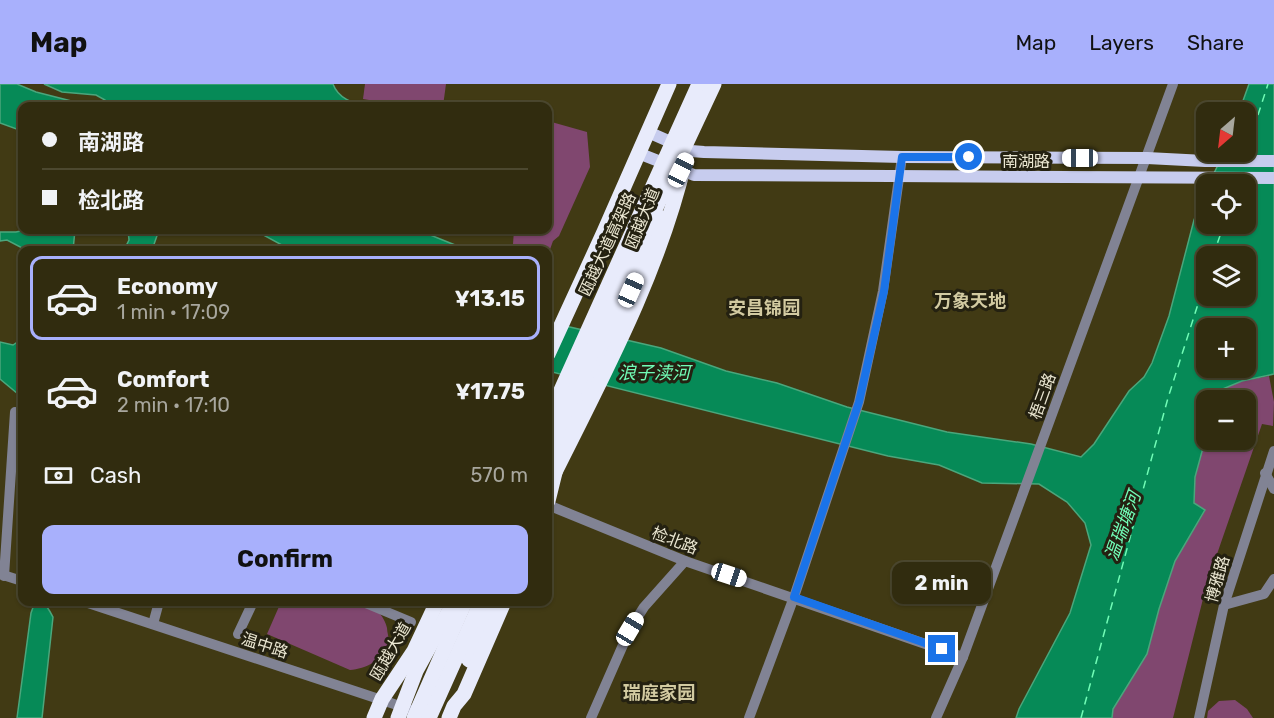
<!DOCTYPE html>
<html lang="en">
<head>
<meta charset="utf-8">
<style>
	:root { --surface:#312c0f; --page:#3d381d; --text:#f1f3f6; --muted:#a8a79e; --line:#4c482f; --accent:#a8b0fc }
	body { margin:0; font-family:Rubik,"Noto Sans SC",sans-serif; background:var(--page); color:var(--text); height:100vh; display:flex; flex-direction:column; font-size:22px; white-space:nowrap }
	* { box-sizing:border-box; margin:0 }
	p { font-size:20px; color:var(--muted) }
	.icon { flex:none; width:33px; height:33px; fill:none; stroke:currentColor; stroke-width:2; stroke-linecap:round; stroke-linejoin:round }
	.map { position:relative; flex:1; overflow:hidden }
	.sheet { position:absolute; left:18px; top:162px; width:534px; height:360px; display:flex; flex-direction:column; background:var(--surface); border-radius:12px; box-shadow:0 2px 4px #0004,0 0 0 2px var(--line) }
	.sheet>* { flex:none }
	.guide { position:absolute; left:18px; top:18px; width:534px; height:132px; border-radius:12px; box-shadow:0 2px 4px #0004,0 0 0 2px var(--line); display:grid; align-content:center; height:132px; padding:0 24px; background:var(--surface) }
	.needle { width:39px; rotate:208deg }
	.controls { position:absolute; left:1196px; top:18px; display:grid; gap:12px }
	.controls a { display:grid; place-items:center; width:60px; height:60px; border-radius:12px; background:var(--surface); box-shadow:0 2px 4px #0004,0 0 0 2px var(--line); font-size:30px }
	.end { position:absolute; width:27px; height:27px; margin:-14px; border:8px solid #1a73e8; background:#fff; box-shadow:0 0 0 3px #fff }
	.from { border-radius:50% }
	.bubble { position:absolute; height:42px; border-radius:12px; background:var(--surface); box-shadow:0 2px 4px #0004,0 0 0 2px var(--line); font-size:20px; font-weight:700; line-height:42px; text-align:center }
	.car { position:absolute; width:18px; height:36px; margin:-18px -9px; border-radius:8px; box-shadow:0 0 4px 2px #0007; background:linear-gradient(#fff 24%,#345 0 40%,#fff 0 76%,#345 0 86%,#fff 0) }
	.guide b { display:flex; align-items:center; gap:21px; height:57px; font-size:22px }
	.guide b+b { border-top:2px solid var(--line) }
	.guide i { width:15px; height:15px; background:var(--text) }
	ul { padding:10px 0 0; list-style:none }
	li { display:flex; align-items:center; gap:18px; height:84px; margin:0 12px 9px; padding:0 12px; border:3px solid transparent; border-radius:12px }
	li div { flex:1 }
	li b { display:block; font-size:22px }
	li em { font-style:normal; font-weight:700 }
	li.on { border-color:var(--accent) }
	li>.icon { width:54px; height:54px; stroke-width:1.5 }
	.pay { display:flex; align-items:center; gap:15px; height:66px; padding:0 24px; font-size:22px }
	.pay p { margin-inline-start:auto }
	.button { display:flex; gap:12px; margin-top:auto; padding:12px 24px }
	.button a { flex:1; height:69px; border-radius:12px; background:var(--accent); color:#111; font-size:24px; font-weight:700; line-height:69px; text-align:center }
	header { display:flex; align-items:center; gap:36px; box-sizing:border-box; height:84px; padding:0 30px; background:var(--accent); color:#111 }
	header strong { font-size:28px }
	nav { display:flex; gap:33px; margin-inline-start:auto; font-size:21px }
	.map>svg:first-child { display:block }
</style>
</head>
<body>
<header>
<strong>Map</strong>
<nav><a>Map</a><a>Layers</a><a>Share</a></nav>
</header>
<div class="map">
<svg width="1274" height="634" viewBox="0 0 1274 634">
	<rect width="100%" height="100%" fill="#413a14"/>
	<g fill="#80476f">
		<path d="M365,0H446L443,22H405L363,15Z"/>
		<path d="M548,37L587,48L590,83L559,152L553,157L548,171V166H528L513,160L514,146H548Z"/>
		<path d="M1269,292L1274,318L1273,342L1262,340L1207,499L1173,634H1112L1113,625L1147,570L1159,525L1175,477L1205,427L1194,419L1195,393L1206,353V356H1245V316H1217L1220,306L1242,297Z"/>
		<path d="M281,518C306,518 358,512 378,528C382,531 386,539 387,544C387,548 389,554 389,558C385,576 365,585 350,586L267,550Z"/>
		<path d="M1235,616L1247,625L1253,634H1207L1208,627L1219,617Z"/>
	</g>
	<g fill="#068a57" stroke="#4ba67c" stroke-width="1.5" fill-rule="evenodd">
		<path d="M0,0H17L36,8L91,22H22V47L0,39Z"/>
		<path d="M44,0H333C338,14 352,19 366,22H105V16L96,11L62,8Z"/>
		<path d="M1249,0H1274V290L1242,297L1220,306L1217,316H1206V353L1195,393L1194,419L1205,426L1175,477L1159,525L1147,570L1113,625L1112,634H1016L1019,625L1070,529L1091,461L1085,439L1067,418L1039,400L982,399L939,381L888,372L548,287V238L661,264L726,287L777,299L847,323L947,348L1031,360L1081,373L1094,360L1129,307L1144,293L1152,279L1169,232L1194,136L1206,107V140H1245V100H1209L1224,68H1245V28H1239ZM1206,172H1245V212H1206ZM1206,244H1245V284H1206Z"/>
		<path d="M25,146H75L73,166H26L7,156L0,157V148H16Z"/>
		<path d="M128,146H159L152,166H124L129,156Z"/>
		<path d="M254,146H418L455,161L461,166H291Z"/>
		<path d="M22,255V317L18,310L0,295V258L13,261Z"/>
		<path d="M35,518C45,517 48,524 53,533L42,634H17L31,529Z"/>
	</g>
	<g fill="none" stroke-linecap="round" stroke-linejoin="round">
		<g stroke="#71fcb6" stroke-width="1.5" stroke-dasharray="8 6" stroke-linecap="butt">
			<path d="M1245,71L1268,0"/>
			<path d="M1213,172L1224,140"/>
			<path d="M1081,634L1168,314L1206,195"/>
		</g>
		<g stroke="#818394" stroke-width="10">
			<path d="M1265,389L1274,405"/>
			<path d="M548,421L685,477L963,573"/>
			<path d="M0,490L22,497"/>
			<path d="M4,492L15,328"/>
			<path d="M85,518L409,625"/>
			<path d="M363,518L411,538"/>
			<path d="M1224,521L1264,510L1274,495"/>
			<path d="M153,540L159,518H156"/>
			<path d="M238,550L253,518"/>
			<path d="M591,634L630,545L644,523L685,477"/>
			<path d="M749,634L794,513L859,318L883,207L902,73"/>
			<path d="M936,634L963,573L1173,0"/>
			<path d="M1199,634L1224,521L1274,367"/>
		</g>
		<g stroke="#c7ccee" stroke-width="12">
			<path d="M648,48L691,67L704,68L902,73L1147,74L1205,77H1274"/>
			<path d="M638,69L694,91L1274,94"/>
		</g>
		<g stroke="#e8ebfb" stroke-width="15">
			<path d="M548,270L604,148L669,0"/>
			<path d="M548,417L564,352L615,243L662,134"/>
			<path d="M469,576L488,528"/>
			<path d="M374,634L382,615L414,567L437,518"/>
			<path d="M449,634L454,622L464,610L504,518"/>
		</g>
		<g stroke="#e8ebfb" stroke-width="15">
			<path d="M548,335L699,0"/>
			<path d="M548,367L653,130L714,0"/>
			<path d="M548,402C600,297 658,192 685,77"/>
			<path d="M398,634L416,587L454,518"/>
			<path d="M414,634L465,518"/>
			<path d="M429,634L481,518"/>
		</g>
	</g>
	<g fill="none" stroke-linecap="round" stroke-linejoin="round">
		<path stroke="#1a73e8" stroke-width="8" d="M942,565L794,513L859,318L884,207L902,73H969"/>
	</g>
	<g text-anchor="middle" stroke-width="6" stroke-linejoin="round" paint-order="stroke">
		<g font-size="16" fill="#ebe7d2" stroke="#242111">
			<text x="1026" y="83">南湖路</text>
			<text transform="translate(642 134) rotate(-68)" y="6">瓯越大道</text>
			<text transform="translate(607 160) rotate(-65)" y="6">瓯越大道高架路</text>
			<text transform="translate(1042 312) rotate(-70)" y="6">梧三路</text>
			<text transform="translate(675 456) rotate(21)" y="6">检北路</text>
			<text transform="translate(1217 495) rotate(-74)" y="6">博雅路</text>
			<text transform="translate(265 561) rotate(18)" y="6">温中路</text>
			<text transform="translate(390 567) rotate(-60)" y="6">瓯越大道</text>
		</g>
		<g font-size="18" font-weight="bold" fill="#d2caa1" stroke="#242111">
			<text x="970" y="223">万象天地</text>
			<text x="764" y="230">安昌锦园</text>
			<text x="659" y="615">瑞庭家园</text>
		</g>
		<g font-size="18" font-style="italic" fill="#71fcb6" stroke="#242111">
			<text x="654" y="295">浪子渎河</text>
			<text transform="translate(1123 442) rotate(-70)" y="6">温瑞塘河</text>
		</g>
	</g>
</svg>
<div class="controls">
<a><svg class="needle" viewBox="-14 -14 28 28"><path d="M0-13l5 13h-10z" fill="#e53935"/><path d="M0 13l5-13h-10z" fill="#a8a79e"/></svg></a>
<a><svg class="icon" aria-label="locate" viewBox="0 0 24 24"><circle cx="12" cy="12" r="6"/><path d="M12 2v4M12 18v4M2 12h4M18 12h4"/></svg></a>
<a><svg class="icon" aria-label="layers" viewBox="0 0 24 24"><path d="M12 4l9 5-9 5-9-5zM3 14l9 5 9-5"/></svg></a>
<a>+</a>
<a>−</a>
</div>
<i class="end from" style="left:969px;top:73px"></i>
<i class="end" style="left:942px;top:565px"></i>
<div class="bubble" style="left:892px;top:478px;width:99px">2 min</div>
<i class="car" style="left:1080px;top:74px;rotate:270deg"></i>
<i class="car" style="left:681px;top:86px;rotate:26deg"></i>
<i class="car" style="left:631px;top:206px;rotate:24deg"></i>
<i class="car" style="left:729px;top:491px;rotate:108deg"></i>
<i class="car" style="left:630px;top:545px;rotate:31deg"></i>
<div class="guide">
<b><i class="from"></i>南湖路</b>
<b><i></i>检北路</b>
</div>
<section class="sheet">
<ul>
<li class="on"><svg class="icon" aria-label="car" viewBox="0 0 24 24"><path d="M5 17H2v-5l4-1 3-4h7l3 4 3 1v5h-3M9 17h6M6 11h13"/><circle cx="7" cy="17" r="2"/><circle cx="17" cy="17" r="2"/></svg><div><b>Economy</b><p>1 min · 17:09</p></div><em>¥13.15</em></li>
<li><svg class="icon" aria-label="car" viewBox="0 0 24 24"><path d="M5 17H2v-5l4-1 3-4h7l3 4 3 1v5h-3M9 17h6M6 11h13"/><circle cx="7" cy="17" r="2"/><circle cx="17" cy="17" r="2"/></svg><div><b>Comfort</b><p>2 min · 17:10</p></div><em>¥17.75</em></li>
</ul>
<div class="pay"><svg class="icon" aria-label="cash" viewBox="0 0 24 24"><path d="M3 7h18v10H3z"/><circle cx="12" cy="12" r="2"/></svg>Cash<p>570 m</p></div>
<div class="button"><a>Confirm</a></div>
</section>
</div>
</body>
</html>
